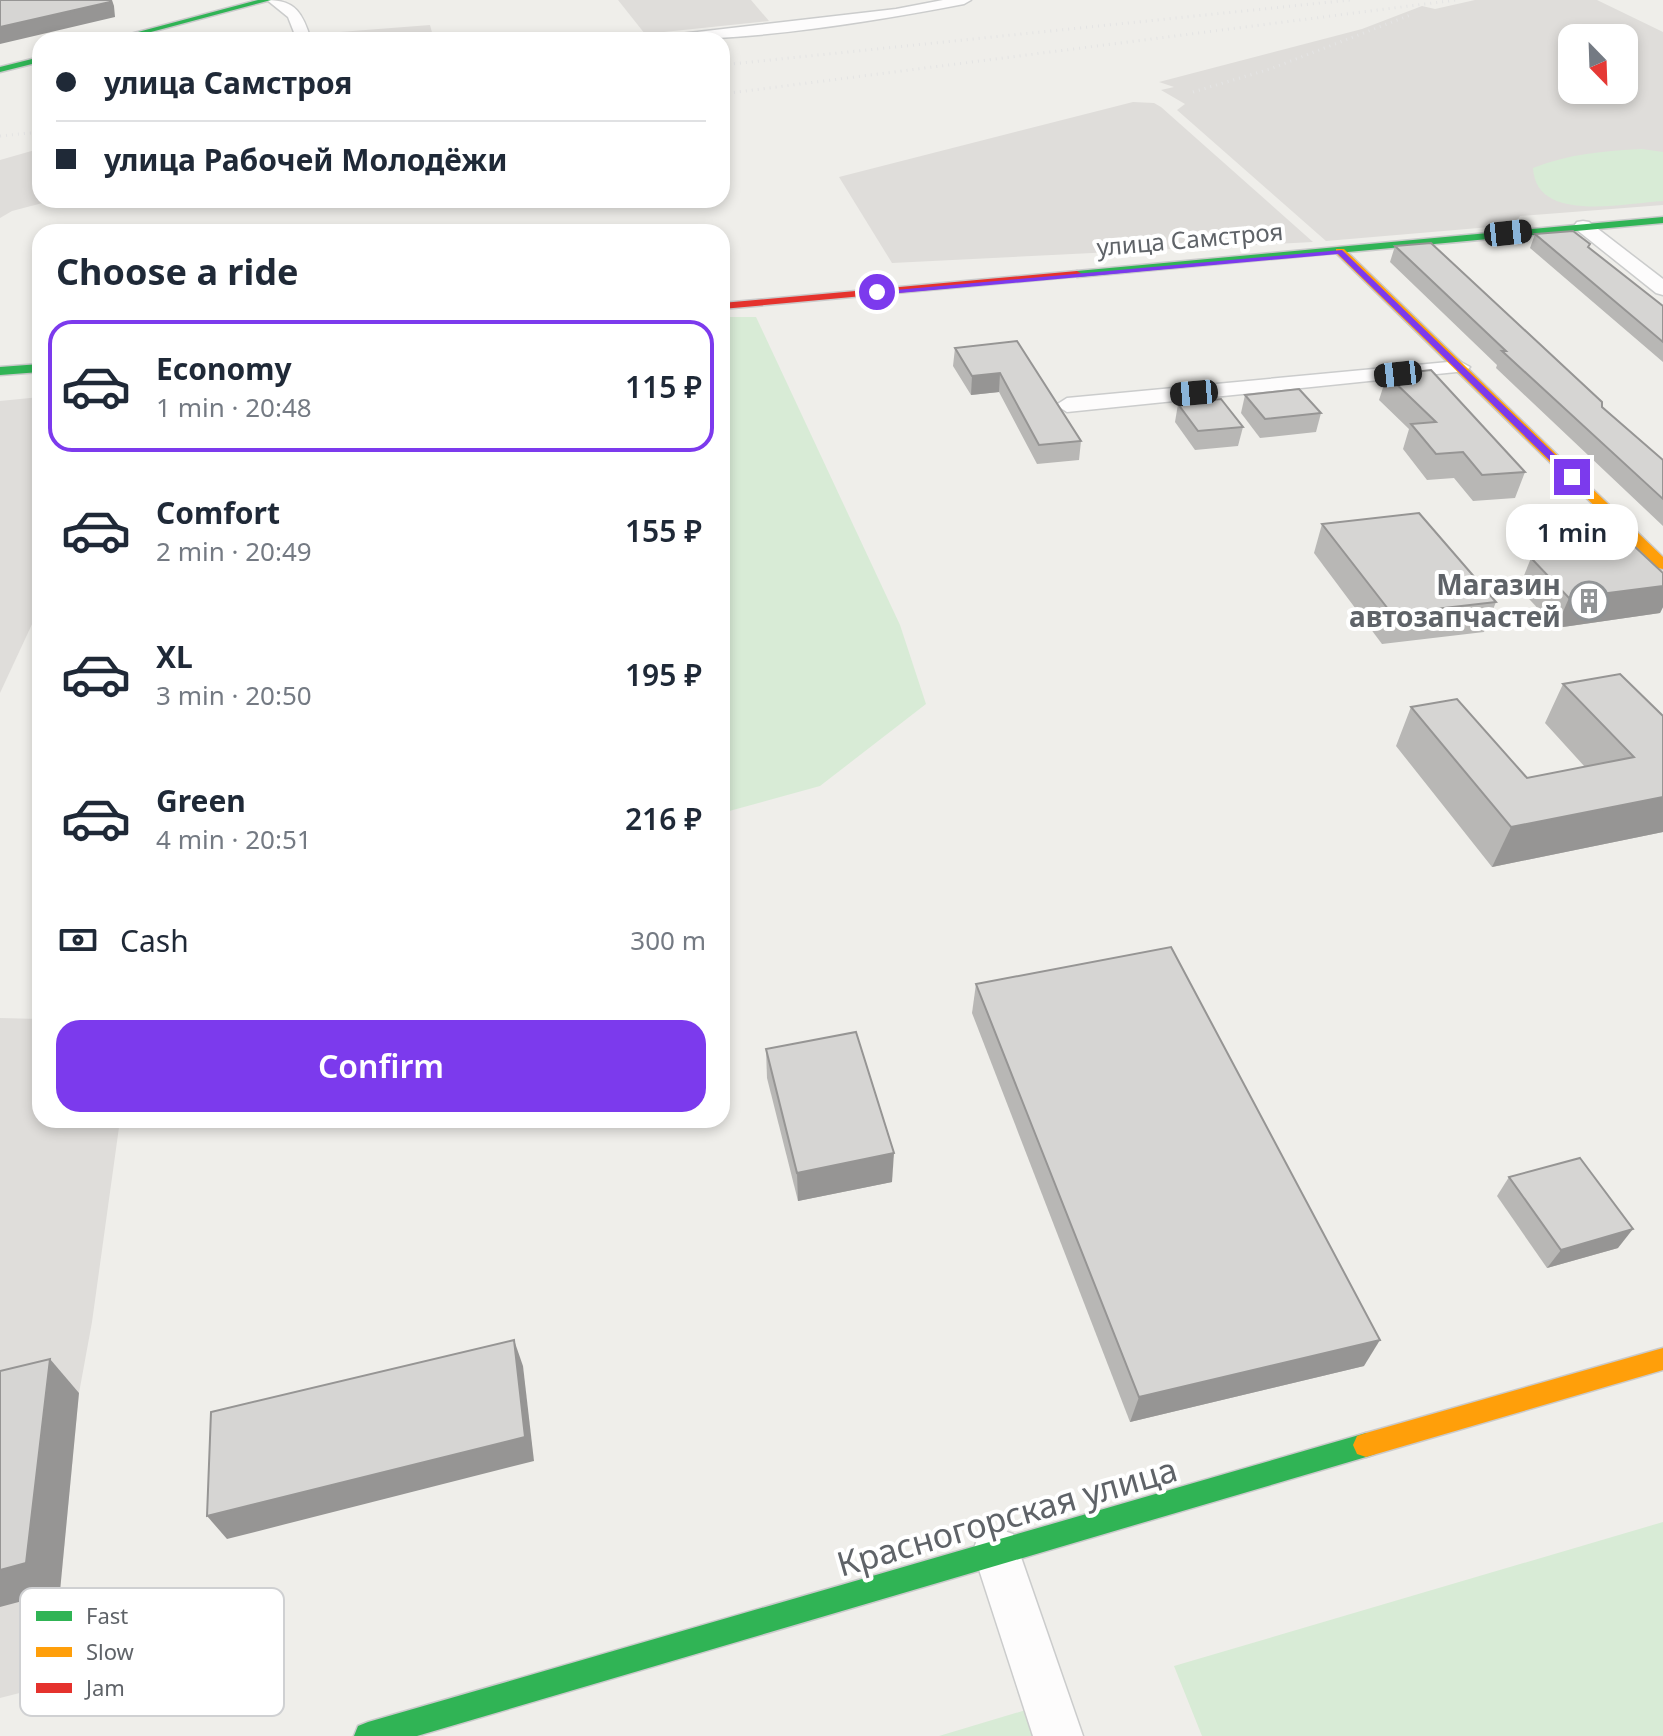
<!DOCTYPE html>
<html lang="en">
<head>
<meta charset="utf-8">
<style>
	:root { --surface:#fff; --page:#f6f6f7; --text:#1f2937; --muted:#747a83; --line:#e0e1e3; --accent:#7c3aed }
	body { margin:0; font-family:"Noto Sans",sans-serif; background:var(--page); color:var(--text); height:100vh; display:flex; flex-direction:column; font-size:30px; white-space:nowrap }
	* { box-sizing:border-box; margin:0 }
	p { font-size:26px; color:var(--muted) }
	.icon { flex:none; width:44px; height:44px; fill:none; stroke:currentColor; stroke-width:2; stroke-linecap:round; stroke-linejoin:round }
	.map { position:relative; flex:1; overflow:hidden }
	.sheet { position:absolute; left:32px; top:224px; width:698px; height:904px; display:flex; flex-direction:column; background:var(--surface); border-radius:24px; box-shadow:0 4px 12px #0003 }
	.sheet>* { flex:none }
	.guide { position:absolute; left:32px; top:32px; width:698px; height:176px; border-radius:24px; box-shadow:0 4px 12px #0003; display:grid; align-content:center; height:176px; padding:0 24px; background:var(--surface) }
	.needle { width:52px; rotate:157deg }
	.fabs { position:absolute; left:1558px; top:24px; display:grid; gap:16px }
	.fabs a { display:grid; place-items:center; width:80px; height:80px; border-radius:16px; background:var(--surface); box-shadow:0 4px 12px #0003; font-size:40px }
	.end { position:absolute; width:36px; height:36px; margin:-18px; border:10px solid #7c3aed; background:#fff; box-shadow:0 0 0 4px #fff }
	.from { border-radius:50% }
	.bubble { position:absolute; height:56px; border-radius:24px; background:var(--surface); box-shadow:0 4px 12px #0003; font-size:26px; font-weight:600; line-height:56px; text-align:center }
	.car { position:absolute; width:24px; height:48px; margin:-24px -12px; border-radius:10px; box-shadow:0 0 6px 2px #0007; background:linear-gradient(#222 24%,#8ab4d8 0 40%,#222 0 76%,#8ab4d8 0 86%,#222 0) }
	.guide b { display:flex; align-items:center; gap:28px; height:76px; font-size:30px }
	.guide b+b { border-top:2px solid var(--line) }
	.guide i { width:20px; height:20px; background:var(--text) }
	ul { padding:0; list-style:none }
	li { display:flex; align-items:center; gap:24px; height:132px; margin:0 16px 12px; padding:0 8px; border:4px solid transparent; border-radius:24px }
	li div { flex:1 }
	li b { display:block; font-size:30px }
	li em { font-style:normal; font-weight:600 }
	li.on { border-color:var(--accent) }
	li>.icon { width:72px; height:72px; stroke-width:1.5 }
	h2 { padding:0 24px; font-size:36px; line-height:96px }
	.pay { display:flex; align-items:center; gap:20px; height:88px; padding:0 24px; font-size:30px }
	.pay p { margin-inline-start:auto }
	.action { display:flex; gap:16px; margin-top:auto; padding:16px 24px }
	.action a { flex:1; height:92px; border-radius:24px; background:var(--accent); color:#fff; font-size:32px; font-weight:600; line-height:92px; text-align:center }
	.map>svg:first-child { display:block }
</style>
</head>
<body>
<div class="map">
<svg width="1663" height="1736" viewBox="0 0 1663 1736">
	<rect width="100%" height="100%" fill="#efeeea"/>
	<g fill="#dfddda" fill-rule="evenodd">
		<path d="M618,0H751L769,21L645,34Z"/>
		<path d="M1475,0H1597L1663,32V205L1520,216L1514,225L1326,241L1177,110L1185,104L1161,90L1174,87L1159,82L1362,29L1422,6L1435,9ZM1572,38H1624V90H1572Z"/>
		<path d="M430,25L434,40H316L314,34Z"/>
		<path d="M1133,102L1154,103L1161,107L1313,242L892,263L839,177Z"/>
		<path d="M35,150L40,154V200H54L12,211L0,218V160Z"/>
		<path d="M40,397V607L0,693V401Z"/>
		<path d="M0,1018L40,1019V1120H120L92,1322L79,1393L51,1685L0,1698Z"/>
	</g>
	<g fill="#d8ebd6">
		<path d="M1642,149L1663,152V201C1624,203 1536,224 1533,168C1568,154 1604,151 1642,149Z"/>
		<path d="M722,317H756L900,625L926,704L820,786L722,813Z"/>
		<path d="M1663,1522V1736H1202L1174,1666Z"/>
		<path d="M1039,1706L1047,1736H939Z"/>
	</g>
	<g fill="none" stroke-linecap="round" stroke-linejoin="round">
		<defs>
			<g id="street">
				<path d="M267,0C296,0 303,14 311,40H297L288,17Z"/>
				<path d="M943,0H971L964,4C864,23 758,40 656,40L663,36L896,9Z"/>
				<path d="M1583,221L1589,222L1663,279V295L1656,293L1577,230L1574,226L1577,222Z"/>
				<path d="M1459,361L1470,367L1466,371L1067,412L1056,405L1067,398Z"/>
				<path d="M996,1528L1013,1534L1083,1736H1033L973,1551L979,1534Z"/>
			</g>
			<g id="fast">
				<path d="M258,0H271L121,40H108Z"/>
				<path d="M40,57V62L0,72V67Z"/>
				<path d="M1663,217V223L1077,277L1072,274L1077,271Z"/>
				<path d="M40,364V372L0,375V367Z"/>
				<path d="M1366,1433L1375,1436L1379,1445L1375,1454L1366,1457L417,1736H354L358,1726L368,1722Z"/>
			</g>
			<g id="slow">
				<path d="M1336,249H1344L1663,557V569L1658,568L1336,253Z"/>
				<path d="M1663,1348V1370L1366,1457L1357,1454L1353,1445L1357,1436L1366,1433Z"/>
			</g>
			<path id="jam" d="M1077,271L1082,274L1081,276L722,309V303Z"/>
		</defs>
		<use href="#street" stroke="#cbcccc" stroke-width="3"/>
		<use href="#fast" stroke="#cacacb" stroke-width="3"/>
		<use href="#slow" stroke="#cacacb" stroke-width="3"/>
		<use href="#jam" stroke="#cacacb" stroke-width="3"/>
		<use href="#street" fill="#fdfcfc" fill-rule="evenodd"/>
		<use href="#fast" fill="#30b455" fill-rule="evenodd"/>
		<use href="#slow" fill="#ff9f0a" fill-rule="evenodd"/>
		<use href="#jam" fill="#e5322d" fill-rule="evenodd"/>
		<g stroke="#e4e4e4" stroke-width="3" stroke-dasharray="1 5" stroke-linecap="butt">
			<path d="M722,65L1350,0"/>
			<path d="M1193,92L1270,69L1413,14"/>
			<path d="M722,94L1456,0"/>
			<path d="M0,136L40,132"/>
		</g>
	</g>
	<g fill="#b8b7b5">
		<path d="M1535,234L1590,244L1588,247L1663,306V362L1530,248Z"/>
		<path d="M1395,246L1602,407L1663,460V526L1496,368L1497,365L1390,262Z"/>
		<path d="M1017,341L1081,441L1079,460L1037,464L999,392L971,395L953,366L955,348Z"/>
		<path d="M1387,375L1525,472L1515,498L1473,501L1454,478L1427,480L1403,449L1409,429L1379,400Z"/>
		<path d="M1245,395L1321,413L1316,432L1260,438L1241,413Z"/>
		<path d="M1178,404L1243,427L1238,446L1195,450L1175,422Z"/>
		<path d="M1322,524L1496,602L1484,632L1382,644L1314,553Z"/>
		<path d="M1531,558L1663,573V607L1660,613L1556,628L1519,588Z"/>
		<path d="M1620,674L1663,832L1492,867L1396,746L1411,707L1527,778L1585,767L1545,723L1563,684Z"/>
		<path d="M976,984L1364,1366L1130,1422L972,1013Z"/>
		<path d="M766,1049L892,1182L798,1201L767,1078Z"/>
		<path d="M1509,1177L1618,1248L1547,1268L1497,1196Z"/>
	</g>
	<g fill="#969594">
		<path d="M110,0H112L114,6L115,17L0,44V27Z"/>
		<path d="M1000,373L999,392L971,395L972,376Z"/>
		<path d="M1663,586V607L1660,613L1556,628L1569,598Z"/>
		<path d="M1663,797V832L1492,867L1511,827Z"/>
		<path d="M894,1153L892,1182L798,1201L797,1173Z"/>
		<path d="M1633,1229L1618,1248L1547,1268L1561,1250Z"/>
		<path d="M514,1340L523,1366L534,1461L227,1539L207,1516Z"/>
		<path d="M1380,1340L1364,1366L1130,1422L1139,1397Z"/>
		<path d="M50,1359L79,1393L60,1591L0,1607V1570Z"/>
	</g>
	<g fill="#d6d5d3" stroke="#969594" stroke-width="2">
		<path d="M0,0H110V2L0,27Z"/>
		<path d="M1573,231L1590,244L1588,247L1663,306V342L1535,234Z"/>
		<path d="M1431,243L1602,402V407L1663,460V499L1502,351H1506L1395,246Z"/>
		<path d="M1017,341L1081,441L1039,445L1000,373L972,376L955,348Z"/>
		<path d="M1431,370L1525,472L1482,475L1463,452L1436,454L1411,424L1436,422L1387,375Z"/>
		<path d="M1299,389L1321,413L1265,419L1245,395Z"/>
		<path d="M1221,399L1243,427L1198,431L1178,404Z"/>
		<path d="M1419,513L1496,602L1392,614L1322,524Z"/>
		<path d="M1633,545L1663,573V586L1569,598L1531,558Z"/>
		<path d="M1620,674L1663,716V797L1511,827L1411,707L1457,699L1527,778L1634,757L1563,684Z"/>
		<path d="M1171,947L1380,1340L1139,1397L976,984Z"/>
		<path d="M856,1032L894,1153L797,1173L766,1049Z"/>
		<path d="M1580,1158L1633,1229L1561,1250L1509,1177Z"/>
		<path d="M514,1340L525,1437L207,1516L211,1412Z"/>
		<path d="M50,1359L26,1563L0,1570V1371Z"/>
	</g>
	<path fill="#7c3aed" d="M1342,250L1576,475V479H1569L1338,254L877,295L873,292Z"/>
	<defs>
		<symbol id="building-ring" viewBox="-11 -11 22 22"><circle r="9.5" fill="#fff" stroke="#919496" stroke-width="1.5"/><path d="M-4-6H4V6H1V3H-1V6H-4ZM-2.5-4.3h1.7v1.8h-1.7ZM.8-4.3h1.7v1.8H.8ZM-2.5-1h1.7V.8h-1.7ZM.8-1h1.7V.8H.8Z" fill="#919496"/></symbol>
	</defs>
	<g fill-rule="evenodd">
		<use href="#building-ring" x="1567" y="579" width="44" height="44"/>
	</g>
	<g text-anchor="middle" stroke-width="8" stroke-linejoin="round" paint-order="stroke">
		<g font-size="24" fill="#5f6368" stroke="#fff">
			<text transform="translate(1190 240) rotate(-5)" y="8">улица Самстроя</text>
		</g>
		<g font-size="28" font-weight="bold" fill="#5f6368" stroke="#fff" text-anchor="end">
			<text x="1561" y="595">Магазин<tspan x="1561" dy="32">автозапчастей</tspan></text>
		</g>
		<g font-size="34" fill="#5f6368" stroke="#fff">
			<text transform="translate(1007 1517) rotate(-16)" y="12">Красногорская улица</text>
		</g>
	</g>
	<rect x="20" y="1588" width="264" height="128" rx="12" fill="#fff" stroke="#cfd0d2" stroke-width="2"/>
	<rect x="36" y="1611" width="36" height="10" fill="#30b455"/>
	<rect x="36" y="1647" width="36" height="10" fill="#ff9f0a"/>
	<rect x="36" y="1683" width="36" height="10" fill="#e5322d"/>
	<g font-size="22" fill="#5f6368">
		<text x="86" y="1624">Fast</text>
		<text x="86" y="1660">Slow</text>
		<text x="86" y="1696">Jam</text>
	</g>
</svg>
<div class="fabs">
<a><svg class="needle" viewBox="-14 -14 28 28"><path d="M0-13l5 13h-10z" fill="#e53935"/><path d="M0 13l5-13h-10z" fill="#747a83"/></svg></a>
</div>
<i class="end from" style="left:877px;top:292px"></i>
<i class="end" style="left:1572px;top:477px"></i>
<div class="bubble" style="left:1506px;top:504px;width:132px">1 min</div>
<i class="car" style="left:1508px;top:233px;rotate:84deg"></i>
<i class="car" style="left:1398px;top:374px;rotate:264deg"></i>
<i class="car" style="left:1194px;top:393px;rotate:265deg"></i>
<div class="guide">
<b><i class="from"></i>улица Самстроя</b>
<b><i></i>улица Рабочей Молодёжи</b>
</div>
<section class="sheet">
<h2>Choose a ride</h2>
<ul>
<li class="on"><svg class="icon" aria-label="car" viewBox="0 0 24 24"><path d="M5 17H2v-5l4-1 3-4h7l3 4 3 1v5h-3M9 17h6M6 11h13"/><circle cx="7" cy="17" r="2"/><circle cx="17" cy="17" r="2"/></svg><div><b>Economy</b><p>1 min · 20:48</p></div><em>115 ₽</em></li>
<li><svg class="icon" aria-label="car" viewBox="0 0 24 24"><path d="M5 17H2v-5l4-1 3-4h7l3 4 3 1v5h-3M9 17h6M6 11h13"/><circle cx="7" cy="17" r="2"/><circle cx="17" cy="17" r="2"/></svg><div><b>Comfort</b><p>2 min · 20:49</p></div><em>155 ₽</em></li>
<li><svg class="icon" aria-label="car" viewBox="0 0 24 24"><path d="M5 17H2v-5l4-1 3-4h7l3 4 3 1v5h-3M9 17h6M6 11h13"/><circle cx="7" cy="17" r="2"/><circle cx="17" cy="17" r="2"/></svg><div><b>XL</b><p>3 min · 20:50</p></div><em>195 ₽</em></li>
<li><svg class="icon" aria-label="car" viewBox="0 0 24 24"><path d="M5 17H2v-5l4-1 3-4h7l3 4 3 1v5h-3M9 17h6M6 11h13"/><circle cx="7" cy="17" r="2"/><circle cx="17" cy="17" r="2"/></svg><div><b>Green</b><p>4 min · 20:51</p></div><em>216 ₽</em></li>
</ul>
<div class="pay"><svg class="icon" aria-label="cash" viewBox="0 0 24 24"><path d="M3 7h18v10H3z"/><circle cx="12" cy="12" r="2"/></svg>Cash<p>300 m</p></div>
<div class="action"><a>Confirm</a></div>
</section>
</div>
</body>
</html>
